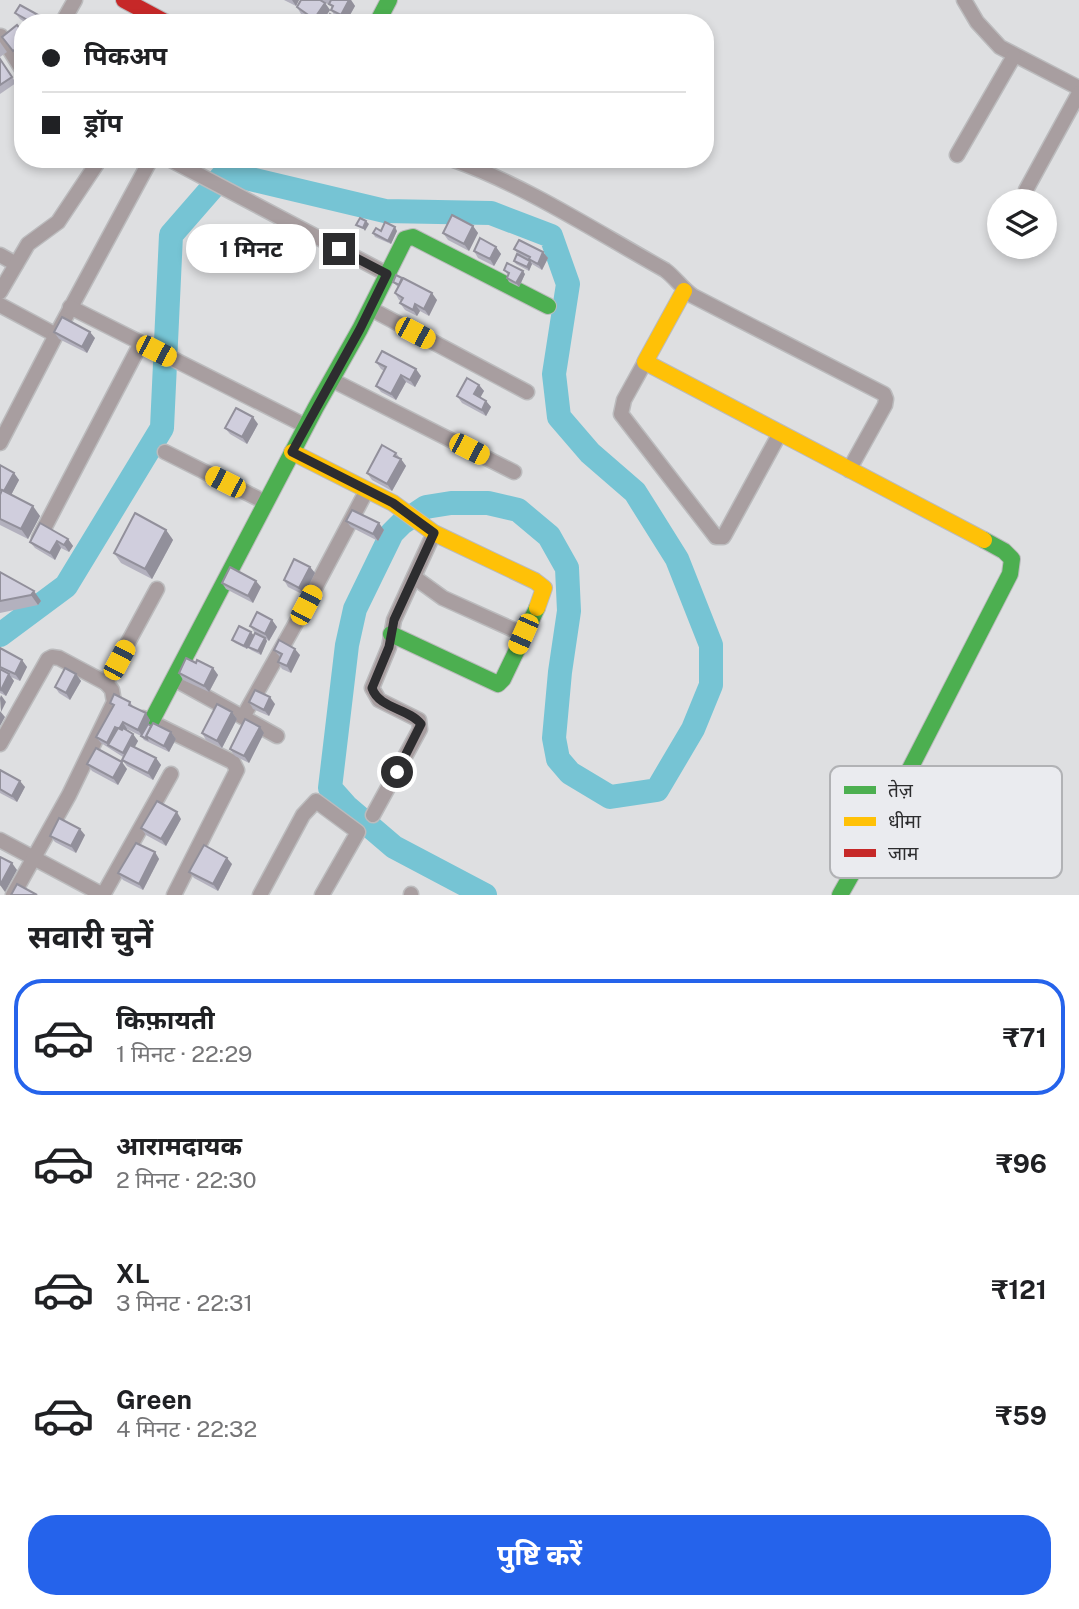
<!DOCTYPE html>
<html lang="hi">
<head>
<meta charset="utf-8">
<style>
	:root { --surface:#fff; --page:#f2f2f2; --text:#202124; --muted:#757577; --line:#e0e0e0; --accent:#2563eb }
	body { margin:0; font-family:"Public Sans","Noto Sans Devanagari",sans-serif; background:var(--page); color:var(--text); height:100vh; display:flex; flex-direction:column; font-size:26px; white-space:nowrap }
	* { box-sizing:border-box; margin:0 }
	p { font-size:23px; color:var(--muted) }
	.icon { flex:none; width:38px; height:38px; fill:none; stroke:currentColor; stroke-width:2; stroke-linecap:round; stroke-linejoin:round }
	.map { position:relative; height:895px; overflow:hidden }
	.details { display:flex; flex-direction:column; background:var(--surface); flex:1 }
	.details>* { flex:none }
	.guide { position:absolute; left:14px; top:14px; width:700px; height:154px; border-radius:28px; box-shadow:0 4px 10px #0003; display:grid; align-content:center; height:154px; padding:0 28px; background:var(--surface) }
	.buttons { position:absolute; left:987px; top:189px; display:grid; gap:14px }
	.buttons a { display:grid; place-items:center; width:70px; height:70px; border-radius:50%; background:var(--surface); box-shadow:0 4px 10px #0003; font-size:35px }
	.end { position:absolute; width:32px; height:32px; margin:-16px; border:9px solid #2d2d2f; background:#fff; box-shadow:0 0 0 4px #fff }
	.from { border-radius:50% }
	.bubble { position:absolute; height:49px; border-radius:24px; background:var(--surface); box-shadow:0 4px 10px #0003; font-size:23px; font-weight:700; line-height:49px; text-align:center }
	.car { position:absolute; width:21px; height:42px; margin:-21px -10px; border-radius:9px; box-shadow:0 0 5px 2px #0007; background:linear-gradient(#f5c518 24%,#345 0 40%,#f5c518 0 76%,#345 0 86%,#f5c518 0) }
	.guide b { display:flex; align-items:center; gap:24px; height:66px; font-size:26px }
	.guide b+b { border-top:2px solid var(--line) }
	.guide i { width:18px; height:18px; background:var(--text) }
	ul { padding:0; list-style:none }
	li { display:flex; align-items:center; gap:21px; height:116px; margin:0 14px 10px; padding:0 14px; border:4px solid transparent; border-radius:28px }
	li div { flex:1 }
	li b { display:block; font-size:26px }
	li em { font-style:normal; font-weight:700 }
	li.active { border-color:var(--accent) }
	li>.icon { width:63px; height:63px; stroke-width:1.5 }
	h2 { padding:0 28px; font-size:32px; line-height:84px }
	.primary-button { display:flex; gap:14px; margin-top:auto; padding:14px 28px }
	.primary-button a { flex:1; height:80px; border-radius:28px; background:var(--accent); color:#fff; font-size:28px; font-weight:700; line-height:80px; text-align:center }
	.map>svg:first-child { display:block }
</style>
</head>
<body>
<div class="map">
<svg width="1079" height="895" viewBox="0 0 1079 895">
	<rect width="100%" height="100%" fill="#dedfe1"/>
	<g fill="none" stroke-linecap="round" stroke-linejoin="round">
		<path stroke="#76c4d4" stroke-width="24" d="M0,635L66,586L162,428L171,235L225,173L385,211L491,213L551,236L568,284L554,374L559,417L590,453L635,492L677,559L711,645V685L693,729L657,790L610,797L570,773L558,759L554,738L560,672L569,611L567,568L549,536L518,510L488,503H451L426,507L402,523L392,533L355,609L347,645L330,788L346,806L394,847L485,895"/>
		<defs>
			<g id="street">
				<path d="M964,0L977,22L1000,47L1079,88"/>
				<path d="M62,23L75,0"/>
				<path d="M1,36L23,71"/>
				<path d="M957,155L1014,56"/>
				<path d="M169,159L387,274"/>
				<path d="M451,159C527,186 595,231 665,270C676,278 682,289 693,296L884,394L886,399L885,405L849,470"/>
				<path d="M1026,190L1079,93"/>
				<path d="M0,255L16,264"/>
				<path d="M0,292L28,244L58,222L100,159"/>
				<path d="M0,305L56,335L151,159"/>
				<path d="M70,307L306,426"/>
				<path d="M371,309L527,392"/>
				<path d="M645,362L624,400L621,414L716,537H723L725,534L780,433"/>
				<path d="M332,380L514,472"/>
				<path d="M0,443L56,335"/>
				<path d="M165,452L265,502"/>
				<path d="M39,538L141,343"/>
				<path d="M414,577L443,598L523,634"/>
				<path d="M174,679L277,736"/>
				<path d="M243,717L306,605L367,490"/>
				<path d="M143,718L233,762L237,770L174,895"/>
				<path d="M0,744L48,659L52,657L59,658L106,683"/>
				<path d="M373,815L420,729L419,720L379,700L372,688L389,647L394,620L434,533"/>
				<path d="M0,840L103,895"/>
				<path d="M13,895L69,795L114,702L112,690L106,683L157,589"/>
				<path d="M103,895L171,774"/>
				<path d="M260,895L303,815L316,801L358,832L322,895"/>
				<path d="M411,895V894"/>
			</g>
			<g id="fast">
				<path d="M377,23L389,0"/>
				<path d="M391,634L498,684L503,679L537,608"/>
				<path d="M151,722L316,407L360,329L405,239L413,237L548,306"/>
				<path d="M840,895L897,794L1010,574L1012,559L1004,551L984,540"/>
			</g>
			<g id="slow">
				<path d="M684,291L645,362L984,540"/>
				<path d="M292,452L393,503L434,533L535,581L544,588L537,608"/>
			</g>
			<path id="jam" d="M124,0L167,23"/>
		</defs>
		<use href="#street" stroke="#bbbbbd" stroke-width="17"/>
		<use href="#fast" stroke="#bbbbbd" stroke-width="18"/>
		<use href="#slow" stroke="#bbbbbd" stroke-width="18"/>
		<use href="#jam" stroke="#bbbbbd" stroke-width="18"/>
		<use href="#street" stroke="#a89ea0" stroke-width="14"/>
		<use href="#fast" stroke="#4caf50" stroke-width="16"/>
		<use href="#slow" stroke="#ffc107" stroke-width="16"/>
		<use href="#jam" stroke="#c62828" stroke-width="16"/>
	</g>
	<g fill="#b3b1be">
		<path d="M284,0H299L296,6Z"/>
		<path d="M320,0H351L355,6L346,22L335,16L331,10L332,8L331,6Z"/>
		<path d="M325,3L330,10L321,23H315L301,14L297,7Z"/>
		<path d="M15,13L50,23H26L20,19Z"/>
		<path d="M23,32V54L18,58L2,37Z"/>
		<path d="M0,42L7,52L0,57Z"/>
		<path d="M0,59L16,83L0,94Z"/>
		<path d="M473,226L478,233L469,251L448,240L443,233Z"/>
		<path d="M381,231H397L391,244L375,237L373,233Z"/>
		<path d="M496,247L501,254L494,266L478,258L474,251Z"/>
		<path d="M514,249L543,252L548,258L542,270L532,264L529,271L516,264L514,261L518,254Z"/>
		<path d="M504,270L525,274L519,287L509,282L507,278L508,275Z"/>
		<path d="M393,282L437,300L429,316L420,311L417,316L405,310L400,303L402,301L399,300L395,293L398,287Z"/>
		<path d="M54,332L95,338L87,353L59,339Z"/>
		<path d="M376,362L421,376L415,387L406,382L396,400L381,392L376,386L384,371L381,369Z"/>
		<path d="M479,385L484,391L480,397L486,401L491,407L486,416L462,403L457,396Z"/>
		<path d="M258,424L247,444L230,434L225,428Z"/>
		<path d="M396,453L406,466L392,491L372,480L367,473Z"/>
		<path d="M0,465L14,473L19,480L11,495L40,516L28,539L0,525Z"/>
		<path d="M346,521L384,530L378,541L351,527Z"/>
		<path d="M166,530L173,540L152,579L121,563L114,553Z"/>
		<path d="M68,539L73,546L69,552L61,548L55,560L35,548L30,542Z"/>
		<path d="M310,567L315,573L304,595L288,587L284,580Z"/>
		<path d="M0,572L41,601L38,605L0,613Z"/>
		<path d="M222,583L261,587L253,603L226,589Z"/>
		<path d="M272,620L277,627L269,641L266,639L267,641L261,655L251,650L248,647L255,633L250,626Z"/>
		<path d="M251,632L254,636L247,649L235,643L232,640Z"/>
		<path d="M0,648L22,660L27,667L20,681L11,677L14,681L6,696L0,693Z"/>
		<path d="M274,650L300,655L291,673L282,669L278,662L280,657Z"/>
		<path d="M196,663L213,668L218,675L209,692L183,680L179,673Z"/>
		<path d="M76,674L81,681L70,700L59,693L55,687Z"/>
		<path d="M130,702L134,708L150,720L148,724L171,732L176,739L169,752L144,740L141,736L127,729V730L138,741L134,747L156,758L161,765L153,780L127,766L122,760L123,757L101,743L96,737L113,707L110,703Z"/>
		<path d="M249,702L275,704L269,716L253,709Z"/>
		<path d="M232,712L237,719L222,748L206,740L202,733Z"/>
		<path d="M264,733L249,763L235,756L230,749Z"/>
		<path d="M87,764L127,769L118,785L92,771Z"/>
		<path d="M0,770L25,787L17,802L0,793Z"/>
		<path d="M181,819L166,846L146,835L141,828Z"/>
		<path d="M85,835L76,853L55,842L50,836Z"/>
		<path d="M155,852L159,859L143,890L123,880L118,873Z"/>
		<path d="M232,864L218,891L194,878L189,872Z"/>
	</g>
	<g fill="#92909b">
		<path d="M292,0H299L296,6Z"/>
		<path d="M349,0H351L355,6L346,22L341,15Z"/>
		<path d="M325,3L330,10L321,23H317L314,19Z"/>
		<path d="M366,221L369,224L365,231L363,228Z"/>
		<path d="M473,226L478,233L469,251L464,244Z"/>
		<path d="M395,227L397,231L391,244L388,241Z"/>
		<path d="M496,247L501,254L494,266L490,259Z"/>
		<path d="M543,252L548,258L542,270L538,264Z"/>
		<path d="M530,261L532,264L529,271L527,267Z"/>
		<path d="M523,271L525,274L519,287L516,283Z"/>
		<path d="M432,293L437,300L429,316L424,309Z"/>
		<path d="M415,304L420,311L417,316L413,310Z"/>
		<path d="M90,332L95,338L87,353L82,347Z"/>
		<path d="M416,369L421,376L415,387L410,380Z"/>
		<path d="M401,375L406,382L396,400L391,394Z"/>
		<path d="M479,385L484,391L479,400L474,394Z"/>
		<path d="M486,401L491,407L486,416L482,410Z"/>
		<path d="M253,417L258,424L247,444L242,437Z"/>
		<path d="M401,459L406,466L392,491L387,484Z"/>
		<path d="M14,473L19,480L9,499L4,492Z"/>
		<path d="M33,506L40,516L28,539L21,529Z"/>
		<path d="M379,523L384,530L378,541L373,534Z"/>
		<path d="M166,530L173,540L152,579L145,569Z"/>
		<path d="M68,539L73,546L69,552L64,545Z"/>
		<path d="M57,541L61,548L55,560L50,553Z"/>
		<path d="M310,567L315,573L304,595L299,588Z"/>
		<path d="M256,581L261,587L253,603L248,596Z"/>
		<path d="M34,591L41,601L38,605L31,595Z"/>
		<path d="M272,620L277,627L269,641L265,634Z"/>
		<path d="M251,632L254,636L247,649L244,646Z"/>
		<path d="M265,638L267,641L261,655L258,651Z"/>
		<path d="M295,649L300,655L291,673L287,666Z"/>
		<path d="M22,660L27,667L20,681L15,674Z"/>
		<path d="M213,668L218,675L209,692L204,686Z"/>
		<path d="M9,674L14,681L6,696L1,690Z"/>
		<path d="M76,674L81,681L70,700L66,693Z"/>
		<path d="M1,695L6,702L1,712L0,698Z"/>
		<path d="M270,697L275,704L269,716L264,710Z"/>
		<path d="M0,711L5,717L0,726Z"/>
		<path d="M232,712L237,719L222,748L217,741Z"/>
		<path d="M146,713L150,720L142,736L138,730Z"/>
		<path d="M123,722L127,729L124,735L119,729Z"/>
		<path d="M115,727L120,734L109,746L107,743Z"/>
		<path d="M260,727L264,733L249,763L244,756Z"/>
		<path d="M171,732L176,739L169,752L164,746Z"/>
		<path d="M133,734L138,741L128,760L123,753Z"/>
		<path d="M156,758L161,765L153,780L148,773Z"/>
		<path d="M122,762L127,769L118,785L113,778Z"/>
		<path d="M20,781L25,787L17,802L12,796Z"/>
		<path d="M177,812L181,819L166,846L161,839Z"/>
		<path d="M80,829L85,835L76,853L71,846Z"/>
		<path d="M155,852L159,859L143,890L139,884Z"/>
		<path d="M227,858L232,864L218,891L213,884Z"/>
		<path d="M12,863L17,870L5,892L0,885Z"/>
	</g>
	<g fill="#d0cedd" stroke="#92909b" stroke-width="2">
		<path d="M301,0H320L325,3L314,19L297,7Z"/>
		<path d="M331,0H349L341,15L331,10L333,6L329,4Z"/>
		<path d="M20,5L49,21L48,23H33L15,13Z"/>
		<path d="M330,14L335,17L333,23H325Z"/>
		<path d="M17,25L23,32V43L13,51L2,37Z"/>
		<path d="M0,59L12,77L0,85Z"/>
		<path d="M452,215L473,226L464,244L443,233Z"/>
		<path d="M360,218L366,221L363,228L356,225Z"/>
		<path d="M385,222L395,227L388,241L373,233L376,228L381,231Z"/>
		<path d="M480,238L496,247L490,259L474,251Z"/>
		<path d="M519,240L543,252L538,264L529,259L530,257L514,249Z"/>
		<path d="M517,254L530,261L527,267L514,261Z"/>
		<path d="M507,263L523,271L516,283L507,278L509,273L504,270Z"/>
		<path d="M396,275L402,278L399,285L393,282Z"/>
		<path d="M403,278L432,293L424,309L415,304L413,310L400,303L403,298L395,293Z"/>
		<path d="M62,317L90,332L82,347L54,332Z"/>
		<path d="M382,351L416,369L410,380L401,375L391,394L376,386L386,367L376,362Z"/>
		<path d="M467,378L479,385L474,394L486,401L482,410L457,396Z"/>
		<path d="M236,408L253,417L242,437L225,428Z"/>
		<path d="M382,445L396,453L394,456L401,459L387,484L367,473Z"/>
		<path d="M0,465L14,473L4,491L0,490Z"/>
		<path d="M2,490L33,506L21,529L0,519V495Z"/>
		<path d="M352,510L379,523L373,534L346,521Z"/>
		<path d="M135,513L166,530L145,569L114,553Z"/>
		<path d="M40,523L68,539L64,545L57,541L50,553L30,542Z"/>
		<path d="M294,559L310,567L299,588L284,580Z"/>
		<path d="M230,567L256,581L248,596L222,583Z"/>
		<path d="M0,572L34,591L31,595L0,601Z"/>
		<path d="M257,612L272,620L265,634L250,626Z"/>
		<path d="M239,626L251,632L244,646L232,640Z"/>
		<path d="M255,633L265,638L258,651L248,647Z"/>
		<path d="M279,640L295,649L287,666L278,662L282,654L274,650Z"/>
		<path d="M0,648L22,660L15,674L0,667Z"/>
		<path d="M186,658L196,663L197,660L213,668L204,686L179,673Z"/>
		<path d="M65,668L76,674L66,693L55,687Z"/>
		<path d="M0,669L9,674L1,690L0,689Z"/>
		<path d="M255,690L270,697L264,710L249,702Z"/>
		<path d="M114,694L130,702L129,705L146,713L138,730L123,722L119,729L115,727L107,743L96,737L114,705L110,703Z"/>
		<path d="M217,704L232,712L217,741L202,733Z"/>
		<path d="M245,719L260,727L244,756L230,749Z"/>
		<path d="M153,723L171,732L164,746L146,736Z"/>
		<path d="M148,724L151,726L146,736L147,739L141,736Z"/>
		<path d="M118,728L122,730L123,728L133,734L123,753L108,745Z"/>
		<path d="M130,745L156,758L148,773L122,760Z"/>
		<path d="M96,748L122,762L113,778L87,764Z"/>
		<path d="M0,770L20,781L12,796L0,789Z"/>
		<path d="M157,801L177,812L161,839L141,828Z"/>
		<path d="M59,818L80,829L71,846L50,836Z"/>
		<path d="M136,843L155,852L139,884L118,873Z"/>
		<path d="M204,845L227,858L213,884L189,872Z"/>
		<path d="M0,857L12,863L0,885Z"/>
		<path d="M17,884L37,895H11Z"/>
	</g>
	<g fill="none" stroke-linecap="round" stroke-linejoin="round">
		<path stroke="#2d2d2f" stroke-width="9" d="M339,249L387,274L360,329L292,452L393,503L434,533L394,620L389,647L372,688C379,709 409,708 421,724L397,772"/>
	</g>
	<rect x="830" y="766" width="232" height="112" rx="10" fill="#eaebef" stroke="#b1b2b5" stroke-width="2"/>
	<rect x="844" y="786" width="32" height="8" fill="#4caf50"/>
	<rect x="844" y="817" width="32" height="9" fill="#ffc107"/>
	<rect x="844" y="849" width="32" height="8" fill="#c62828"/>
	<g font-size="19" fill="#2d2d2f">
		<text x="888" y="797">तेज़</text>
		<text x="888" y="828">धीमा</text>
		<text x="888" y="860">जाम</text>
	</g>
</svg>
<div class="buttons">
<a><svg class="icon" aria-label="layers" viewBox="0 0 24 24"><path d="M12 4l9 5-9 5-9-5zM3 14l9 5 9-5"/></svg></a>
</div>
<i class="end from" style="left:397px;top:772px"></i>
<i class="end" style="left:339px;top:249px"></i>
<div class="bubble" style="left:186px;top:224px;width:130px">1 मिनट</div>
<i class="car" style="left:415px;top:333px;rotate:118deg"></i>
<i class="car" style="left:156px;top:351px;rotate:117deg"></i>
<i class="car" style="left:469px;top:449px;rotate:117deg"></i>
<i class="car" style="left:225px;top:482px;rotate:297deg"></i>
<i class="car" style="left:306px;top:605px;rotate:28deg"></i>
<i class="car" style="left:523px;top:634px;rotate:204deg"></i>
<i class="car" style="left:119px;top:660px;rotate:28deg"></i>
<div class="guide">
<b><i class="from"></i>पिकअप</b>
<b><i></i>ड्रॉप</b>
</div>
</div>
<section class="details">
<h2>सवारी चुनें</h2>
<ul>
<li class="active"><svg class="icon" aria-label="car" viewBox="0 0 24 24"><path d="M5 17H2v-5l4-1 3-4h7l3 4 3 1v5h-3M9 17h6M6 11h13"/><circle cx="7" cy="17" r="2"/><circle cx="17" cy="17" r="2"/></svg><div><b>किफ़ायती</b><p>1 मिनट · 22:29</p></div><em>₹71</em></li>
<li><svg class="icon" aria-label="car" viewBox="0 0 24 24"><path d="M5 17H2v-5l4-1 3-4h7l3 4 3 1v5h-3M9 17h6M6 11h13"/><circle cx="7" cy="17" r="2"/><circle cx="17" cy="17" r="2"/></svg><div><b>आरामदायक</b><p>2 मिनट · 22:30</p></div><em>₹96</em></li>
<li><svg class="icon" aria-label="car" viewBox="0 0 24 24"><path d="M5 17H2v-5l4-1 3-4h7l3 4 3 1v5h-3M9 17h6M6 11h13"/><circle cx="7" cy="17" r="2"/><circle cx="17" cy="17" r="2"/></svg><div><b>XL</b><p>3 मिनट · 22:31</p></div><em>₹121</em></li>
<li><svg class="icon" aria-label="car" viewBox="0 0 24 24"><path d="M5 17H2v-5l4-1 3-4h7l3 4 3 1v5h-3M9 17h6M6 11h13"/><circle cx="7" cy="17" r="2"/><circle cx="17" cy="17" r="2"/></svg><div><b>Green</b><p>4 मिनट · 22:32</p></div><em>₹59</em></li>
</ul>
<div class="primary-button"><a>पुष्टि करें</a></div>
</section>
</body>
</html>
